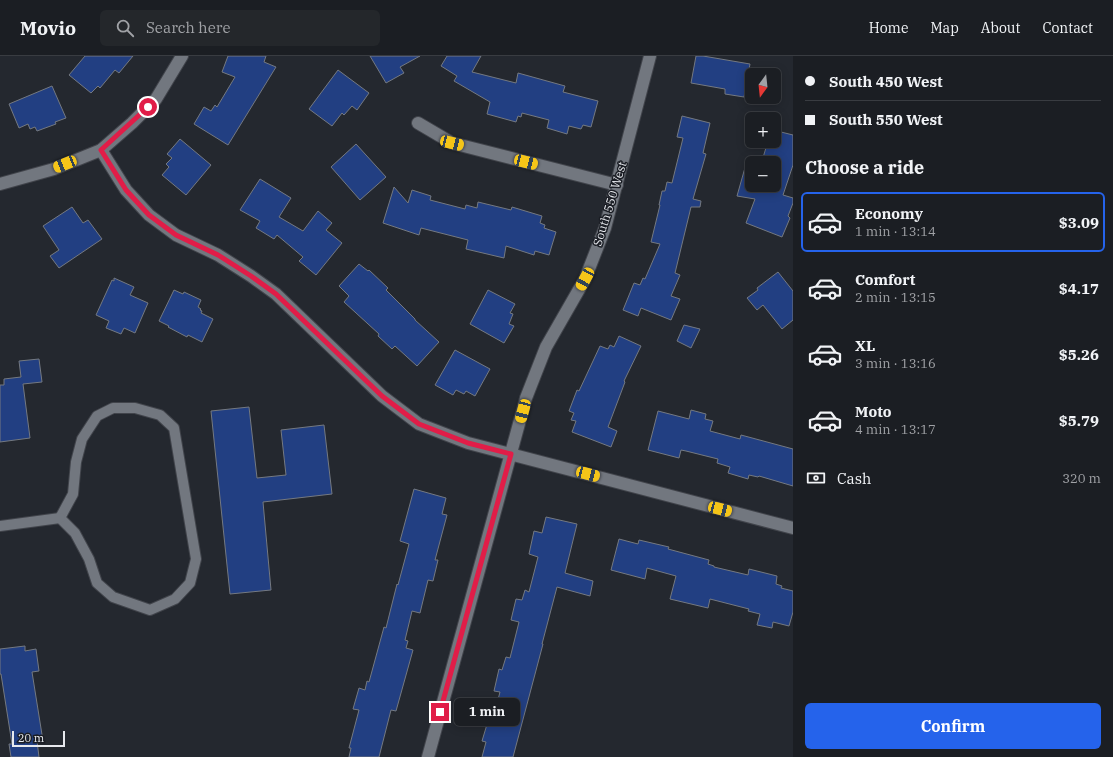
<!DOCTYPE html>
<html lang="en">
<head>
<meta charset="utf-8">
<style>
	:root { --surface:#1b1e23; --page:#24272b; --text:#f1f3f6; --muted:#a0a2a6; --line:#393c41; --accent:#2563eb }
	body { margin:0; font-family:"IBM Plex Serif",serif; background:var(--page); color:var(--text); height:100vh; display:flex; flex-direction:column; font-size:15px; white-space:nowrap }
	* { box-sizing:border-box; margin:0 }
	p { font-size:13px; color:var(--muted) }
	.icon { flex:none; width:22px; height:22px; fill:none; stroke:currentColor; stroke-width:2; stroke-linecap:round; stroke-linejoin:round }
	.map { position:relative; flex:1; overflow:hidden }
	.sheet { display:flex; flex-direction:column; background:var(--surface); width:320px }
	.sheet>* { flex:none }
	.top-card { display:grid; align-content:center; height:88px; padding:0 12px; background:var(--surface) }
	.needle { width:26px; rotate:195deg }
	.fabs { position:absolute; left:745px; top:12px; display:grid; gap:8px }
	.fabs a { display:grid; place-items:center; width:36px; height:36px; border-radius:6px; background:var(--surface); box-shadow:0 2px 10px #0003,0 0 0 1px var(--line); font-size:20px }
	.scale { position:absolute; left:12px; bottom:10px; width:53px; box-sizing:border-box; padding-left:4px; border:2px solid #e7e9ee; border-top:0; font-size:11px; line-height:14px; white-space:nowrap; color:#e7e9ee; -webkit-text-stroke:3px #1b1e25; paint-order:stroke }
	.end { position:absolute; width:18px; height:18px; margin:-9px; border:5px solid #e11d48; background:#fff; box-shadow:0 0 0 2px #fff }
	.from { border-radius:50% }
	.bubble { position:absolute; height:28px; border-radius:6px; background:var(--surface); box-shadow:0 2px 10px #0003,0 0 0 1px var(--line); font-size:13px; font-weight:700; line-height:28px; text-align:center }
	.car { position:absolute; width:12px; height:24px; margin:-12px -6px; border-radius:5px; box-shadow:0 0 3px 1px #0007; background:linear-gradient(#f5c518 24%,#345 0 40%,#f5c518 0 76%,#345 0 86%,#f5c518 0) }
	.top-card b { display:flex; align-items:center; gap:14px; height:38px; font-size:15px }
	.top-card b+b { border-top:1px solid var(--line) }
	.top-card i { width:10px; height:10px; background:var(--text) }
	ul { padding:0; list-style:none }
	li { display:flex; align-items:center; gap:12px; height:60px; margin:0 8px 6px; padding:0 4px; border:2px solid transparent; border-radius:6px }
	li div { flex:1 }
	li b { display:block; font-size:15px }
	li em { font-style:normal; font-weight:700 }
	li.on { border-color:var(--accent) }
	li>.icon { width:36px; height:36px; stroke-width:1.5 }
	h2 { padding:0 12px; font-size:18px; line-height:48px }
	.pay { display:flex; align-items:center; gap:10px; height:44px; padding:0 12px; font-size:15px }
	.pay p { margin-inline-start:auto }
	.action { display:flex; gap:8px; margin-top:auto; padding:8px 12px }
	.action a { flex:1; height:46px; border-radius:6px; background:var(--accent); color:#fff; font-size:16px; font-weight:700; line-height:46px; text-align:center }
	header { display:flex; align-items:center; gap:24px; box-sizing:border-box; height:56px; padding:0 20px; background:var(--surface); border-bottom:1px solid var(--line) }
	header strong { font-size:19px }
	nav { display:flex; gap:22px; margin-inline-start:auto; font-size:14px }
	.search { width:280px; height:36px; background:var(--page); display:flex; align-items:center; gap:10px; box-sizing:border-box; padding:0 14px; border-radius:6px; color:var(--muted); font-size:15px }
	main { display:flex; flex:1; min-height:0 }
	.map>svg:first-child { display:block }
</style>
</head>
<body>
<header>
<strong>Movio</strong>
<div class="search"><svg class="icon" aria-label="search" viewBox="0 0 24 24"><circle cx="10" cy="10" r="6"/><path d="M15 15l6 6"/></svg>Search here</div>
<nav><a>Home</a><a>Map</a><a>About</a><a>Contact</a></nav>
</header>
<main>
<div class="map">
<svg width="793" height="701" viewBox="0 0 793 701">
	<rect width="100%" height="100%" fill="#24282f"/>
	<g fill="#223f82" stroke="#747981" fill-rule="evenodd">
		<path d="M85,0H133L119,17L115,14L100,32L98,30L91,37L69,19Z"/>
		<path d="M228,0H266L264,6L276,11L228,89L194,68L204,51L211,55L215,49L217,51L235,21L222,16Z"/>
		<path d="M370,0H420L400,11L404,17L386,27Z"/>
		<path d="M447,0H481L472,16L516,27L518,17L565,30L563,36L598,45L591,71L583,69L581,73L569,70L567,78L547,72L549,64L522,57L521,61L518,60L516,66L487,58L490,46L454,25L457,20L441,10Z"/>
		<path d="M696,0H703L750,8L744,41L725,38V33L691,27Z"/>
		<path d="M338,14L369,37L357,54L352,50L344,59L342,57L332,70L309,53Z"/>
		<path d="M52,30L66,62L55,66L56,68L37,75L35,71L30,73L28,68L19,72L9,48Z"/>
		<path d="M682,60L710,67L703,97L706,98L693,143L701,145L700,151H691L675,217L680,219L671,240L680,243L671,264L641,252L638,260L623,254L634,227L640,229L643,222L645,223L660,188L651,186L660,149H659L662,135H665L667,126L672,127L683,82L677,81Z"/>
		<path d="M781,76L793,79V109L783,139L793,142V147L788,160L790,162L782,181L746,167L755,143L737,140L748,101L762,105L768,85H779ZM752,107H774V129H752Z"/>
		<path d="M180,83L211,109L186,139L162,119L169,111L166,108L172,102L167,98Z"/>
		<path d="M356,88L386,121L360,144L331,111Z"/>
		<path d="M260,123L291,142L279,161L303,175L318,155L332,167L326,174L342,187L316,219L299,205L303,201L277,179L274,183L256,172L260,165L240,154Z"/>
		<path d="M394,131L408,147L412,134L431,140L430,144L465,153L466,149L477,152L478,146L511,154L512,151L542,160L540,167L545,169L544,172L556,176L549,199L535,195L534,199L506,190L504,202L466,193L468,184L421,172L419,179L383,167Z"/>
		<path d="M72,151L83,167L88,164L102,183L59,212L50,200L59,194L43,170Z"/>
		<path d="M359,208L368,215L369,214L388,232L386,234L415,263V264L439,286L417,310L395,290L392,293L378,280L379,278L344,246L349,240L339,230Z"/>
		<path d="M778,216L793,235V264L782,273L763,249L757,254L747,242L758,234L757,232Z"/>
		<path d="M114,222L134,231L130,239L148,247L135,277L124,272L121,278L106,272L109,265L96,259L112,224L114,225Z"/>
		<path d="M174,234L183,238L184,236L201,244L198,251L201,253L200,254L202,255L201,257L213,263L202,286L188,279L187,281L168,271L169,270L159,265Z"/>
		<path d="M488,234L515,248L510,257L513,258L509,268L514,270L504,287L470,268Z"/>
		<path d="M684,269L700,273L691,292L677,285Z"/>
		<path d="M619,280L641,290L624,325L625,326L608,371L617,375L611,391L572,376L576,365L571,364L574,357L569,355L577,334L579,335L600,290L608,293L610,289L614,291Z"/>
		<path d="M455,294L490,313L475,340L466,335L464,338L456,334L453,339L435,329Z"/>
		<path d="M39,303L42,326L23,328L30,382L0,386V329H4V323L21,321L19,305Z"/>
		<path d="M249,351L257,422L286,419L281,374L324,369L332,438L263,446L271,534L230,538L211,355Z"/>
		<path d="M691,354L706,358L705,363L713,365L710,375L740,383L741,379L793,393V430L759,420L758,421L749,419L748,423L728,417L730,411L717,407L718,403L686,395L681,394L679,402L648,394L658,355L689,363Z"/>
		<path d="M414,433L446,442L442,458L447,459L435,504H438L433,525L428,524L420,557L412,555L405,584L408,585L406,592L413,594L396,655L391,654L379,701H349L351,692H349L359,654L353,653L359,632L365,634L367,625L369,626L384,571L386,572L397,528L398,529L409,488L400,485Z"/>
		<path d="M546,461L577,468L565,517L593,525L590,540L557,531L542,588H543L513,701H482L486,686L482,685L488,665L492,666L500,636L494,635L499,613L502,614L506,601L510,602L519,566L511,564L516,543L522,544L525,534L529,536L538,501L529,498L534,475L542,477Z"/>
		<path d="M619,483L638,488L639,484L669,491L668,493L709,504L708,508L714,510V511L748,519L749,513L777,520L776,528L782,530L781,532L793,535V556L789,570L773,566L772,572L757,569L760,558L748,555L749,553L710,543L708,552L670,543L676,520L647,512L645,523L611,514Z"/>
		<path d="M25,590V595L36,593L39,615L32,616L43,685H37L39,701H11L9,688H12L1,618H0V593Z"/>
	</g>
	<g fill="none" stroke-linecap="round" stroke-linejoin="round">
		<defs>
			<g id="lane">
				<path d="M113,352H135L160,359L174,372L196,503L190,527L175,543L150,554L113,541L97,527L89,503L75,477L60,462L73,438L76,406L82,383L97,360Z"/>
				<path d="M0,470L60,462"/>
			</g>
			<g id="street">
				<path d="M418,67L452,87L617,129"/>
				<path d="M101,94L126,134L149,159L176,179L218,199L251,220L276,238L382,340L419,368L468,387L793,472"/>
				<path d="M0,128L54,113L101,94L132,67L156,43L182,0"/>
				<path d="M428,701L526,342L546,291L585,223L605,172L650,0"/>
			</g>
		</defs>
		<use href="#lane" stroke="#41444b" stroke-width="12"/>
		<use href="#street" stroke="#41444b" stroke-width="14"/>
		<use href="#lane" stroke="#72777f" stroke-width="10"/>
		<use href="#street" stroke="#72777f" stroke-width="12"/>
	</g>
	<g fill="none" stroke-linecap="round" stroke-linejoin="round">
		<path stroke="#e11d48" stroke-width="5" d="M148,51L101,94L126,134L149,159L176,179L218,199L251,220L276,238L382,340L419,368L468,387L511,398L440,656"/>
	</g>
	<g text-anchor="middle" stroke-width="3" stroke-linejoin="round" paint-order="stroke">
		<g font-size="12" fill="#e7e9ee" stroke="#1b1e25">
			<text transform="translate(610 148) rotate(-73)" y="4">South 550 West</text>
		</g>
	</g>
</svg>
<div class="fabs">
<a><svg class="needle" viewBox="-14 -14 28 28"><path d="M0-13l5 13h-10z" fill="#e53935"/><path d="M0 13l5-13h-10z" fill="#a0a2a6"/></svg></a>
<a>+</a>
<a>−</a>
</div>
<div class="scale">20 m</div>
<i class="end from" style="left:148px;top:51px"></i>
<i class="end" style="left:440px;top:656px"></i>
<div class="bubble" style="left:454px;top:642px;width:66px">1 min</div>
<i class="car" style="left:452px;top:87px;rotate:104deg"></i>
<i class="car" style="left:526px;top:106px;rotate:104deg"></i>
<i class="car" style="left:65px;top:108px;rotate:248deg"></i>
<i class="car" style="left:585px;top:223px;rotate:209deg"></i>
<i class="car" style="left:523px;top:355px;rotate:195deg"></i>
<i class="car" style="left:588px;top:418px;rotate:105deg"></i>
<i class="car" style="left:720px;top:453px;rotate:105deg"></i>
</div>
<section class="sheet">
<div class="top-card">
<b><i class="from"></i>South 450 West</b>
<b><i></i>South 550 West</b>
</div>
<h2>Choose a ride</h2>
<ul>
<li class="on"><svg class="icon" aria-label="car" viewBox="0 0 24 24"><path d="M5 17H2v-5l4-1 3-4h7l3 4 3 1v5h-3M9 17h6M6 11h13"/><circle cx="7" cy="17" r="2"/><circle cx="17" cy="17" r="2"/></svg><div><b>Economy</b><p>1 min · 13:14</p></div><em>$3.09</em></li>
<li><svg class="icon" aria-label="car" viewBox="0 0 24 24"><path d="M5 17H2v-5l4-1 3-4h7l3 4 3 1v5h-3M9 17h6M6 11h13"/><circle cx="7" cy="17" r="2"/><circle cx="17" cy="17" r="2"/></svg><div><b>Comfort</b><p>2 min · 13:15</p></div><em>$4.17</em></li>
<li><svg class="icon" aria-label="car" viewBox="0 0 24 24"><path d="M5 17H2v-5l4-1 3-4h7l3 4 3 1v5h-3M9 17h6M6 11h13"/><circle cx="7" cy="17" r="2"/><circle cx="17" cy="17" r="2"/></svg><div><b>XL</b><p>3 min · 13:16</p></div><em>$5.26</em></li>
<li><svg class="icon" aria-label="car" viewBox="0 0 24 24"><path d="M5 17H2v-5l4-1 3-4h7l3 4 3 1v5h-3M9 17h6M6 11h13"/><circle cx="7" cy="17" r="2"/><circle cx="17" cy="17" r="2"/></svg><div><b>Moto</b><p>4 min · 13:17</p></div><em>$5.79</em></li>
</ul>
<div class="pay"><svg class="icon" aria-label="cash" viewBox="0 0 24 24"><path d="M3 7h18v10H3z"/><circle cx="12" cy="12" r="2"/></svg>Cash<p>320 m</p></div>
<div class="action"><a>Confirm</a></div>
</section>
</main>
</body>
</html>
